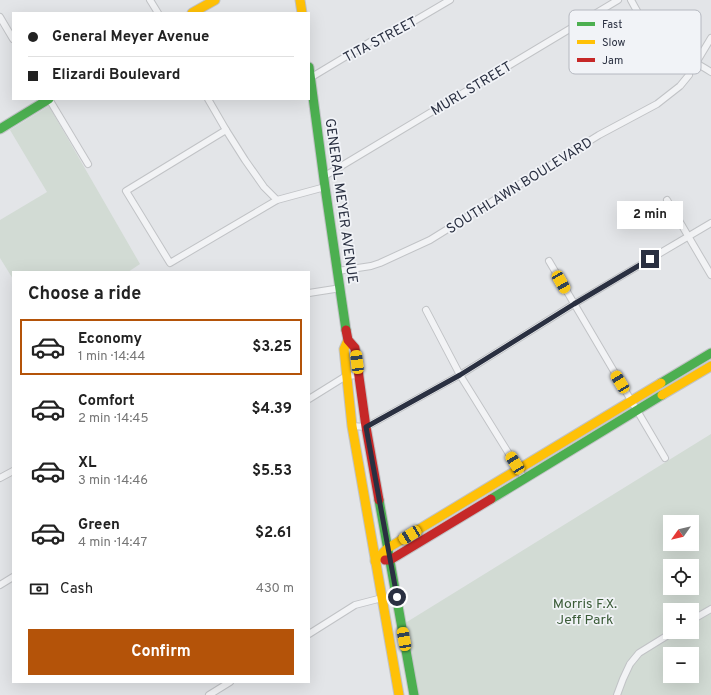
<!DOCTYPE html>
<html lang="en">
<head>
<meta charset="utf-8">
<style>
	:root { --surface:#fff; --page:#f6f6f6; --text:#222; --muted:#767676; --line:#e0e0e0; --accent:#b45309 }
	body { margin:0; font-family:Overpass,sans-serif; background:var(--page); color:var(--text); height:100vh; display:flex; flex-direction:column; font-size:15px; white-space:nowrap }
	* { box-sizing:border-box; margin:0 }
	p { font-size:13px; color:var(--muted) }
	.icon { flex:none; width:22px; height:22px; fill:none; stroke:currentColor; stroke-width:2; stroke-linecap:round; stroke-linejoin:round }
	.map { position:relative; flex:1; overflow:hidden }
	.side { position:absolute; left:12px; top:271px; width:298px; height:412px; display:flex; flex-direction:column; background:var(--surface); border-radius:0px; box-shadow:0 4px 16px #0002 }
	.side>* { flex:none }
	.top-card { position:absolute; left:12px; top:12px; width:298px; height:88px; border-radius:0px; box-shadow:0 4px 16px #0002; display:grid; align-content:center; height:88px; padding:0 16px; background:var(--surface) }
	.needle { width:26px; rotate:236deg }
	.fabs { position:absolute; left:663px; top:515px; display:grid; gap:8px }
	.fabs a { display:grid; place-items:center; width:36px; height:36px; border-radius:0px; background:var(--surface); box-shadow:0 4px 16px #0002; font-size:20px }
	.end { position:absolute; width:18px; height:18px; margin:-9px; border:5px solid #2a3041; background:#fff; box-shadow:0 0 0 2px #fff }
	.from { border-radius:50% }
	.bubble { position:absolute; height:28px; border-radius:0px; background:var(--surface); box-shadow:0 4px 16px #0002; font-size:13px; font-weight:700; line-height:28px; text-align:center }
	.car { position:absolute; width:12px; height:24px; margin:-12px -6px; border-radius:5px; box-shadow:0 0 3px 1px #0007; background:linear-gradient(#f5c518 24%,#345 0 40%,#f5c518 0 76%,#345 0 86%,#f5c518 0) }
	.top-card b { display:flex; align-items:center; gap:14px; height:38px; font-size:15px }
	.top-card b+b { border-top:1px solid var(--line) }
	.top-card i { width:10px; height:10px; background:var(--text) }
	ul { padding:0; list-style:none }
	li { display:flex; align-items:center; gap:12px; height:56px; margin:0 8px 6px; padding:0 8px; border:2px solid transparent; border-radius:0px }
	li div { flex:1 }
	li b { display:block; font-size:15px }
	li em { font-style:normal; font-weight:700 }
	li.current { border-color:var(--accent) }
	li>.icon { width:36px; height:36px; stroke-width:1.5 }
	h2 { padding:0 16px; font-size:18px; line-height:48px }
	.pay { display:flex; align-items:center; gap:10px; height:44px; padding:0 16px; font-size:15px }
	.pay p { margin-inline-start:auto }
	.primary-button { display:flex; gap:8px; margin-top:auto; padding:8px 16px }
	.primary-button a { flex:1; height:46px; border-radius:0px; background:var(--accent); color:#fff; font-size:16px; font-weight:700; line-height:46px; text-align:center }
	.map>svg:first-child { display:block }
</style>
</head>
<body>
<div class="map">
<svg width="711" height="695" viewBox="0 0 711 695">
	<rect width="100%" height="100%" fill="#e3e5e8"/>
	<g fill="#d2dbd4" fill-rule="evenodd">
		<path d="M49,106L140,264L128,272H13V279L0,258V220L47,192L10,130Z"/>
		<path d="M711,434V695H416L402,625ZM670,522H692V544H670ZM670,566H692V588H670ZM670,610H692V632H670ZM670,654H692V676H670Z"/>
	</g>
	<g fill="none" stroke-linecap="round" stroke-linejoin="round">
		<defs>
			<g id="street">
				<path d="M150,0L158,13"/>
				<path d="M631,0C638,13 645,26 656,36C670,50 694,61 711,72"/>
				<path d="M0,17L13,39"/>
				<path d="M696,63L711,38"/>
				<path d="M310,78L370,42L404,27L450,0"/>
				<path d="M49,99L88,164"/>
				<path d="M208,99L226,130L245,160L264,187L277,200"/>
				<path d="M226,130L126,191L170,263L277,200L325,187"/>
				<path d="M323,177L618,0"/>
				<path d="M667,200L711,275"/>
				<path d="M549,261L665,458"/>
				<path d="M338,271L371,266L380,263L430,240L599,135L657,104L680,86L689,75"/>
				<path d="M309,293L341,288"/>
				<path d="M426,310L460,375L524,478"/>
				<path d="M309,399L346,376L358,375"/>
				<path d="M352,426L366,427L460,375L574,304L711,223"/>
				<path d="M0,478L13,471"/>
				<path d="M0,585L13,577"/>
				<path d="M692,620L711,609"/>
				<path d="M309,634L355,605L382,598L397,597"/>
				<path d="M209,695L230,682"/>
				<path d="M617,695L623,679L630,664L639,653L673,632"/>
			</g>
			<g id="fast">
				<path d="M309,67L325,187L346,330"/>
				<path d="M0,129L49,99"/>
				<path d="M661,383L711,353"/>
				<path d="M491,499L662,395"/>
				<path d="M379,500L414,695"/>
			</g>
			<g id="slow">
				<path d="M300,0L302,13"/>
				<path d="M192,13L215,0"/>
				<path d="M348,340L344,349L352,426L399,695"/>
				<path d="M662,395L711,366"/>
				<path d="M375,561L388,548L661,383"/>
			</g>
			<g id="jam">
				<path d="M346,330L348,340L355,348L366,427L379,500"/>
				<path d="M385,560H390L491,499"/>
			</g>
		</defs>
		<use href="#street" stroke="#c1c3c6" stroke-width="8"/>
		<use href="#fast" stroke="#c1c3c6" stroke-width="11"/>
		<use href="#slow" stroke="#c1c3c6" stroke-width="11"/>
		<use href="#jam" stroke="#c1c3c6" stroke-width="11"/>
		<use href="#street" stroke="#f2f3f5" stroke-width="6"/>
		<use href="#fast" stroke="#4caf50" stroke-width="9"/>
		<use href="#slow" stroke="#ffc107" stroke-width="9"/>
		<use href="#jam" stroke="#c62828" stroke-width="9"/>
	</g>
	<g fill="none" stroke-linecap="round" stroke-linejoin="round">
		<path stroke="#2a3041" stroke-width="5" d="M397,597L366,427L460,375L574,304L650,259"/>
	</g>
	<g text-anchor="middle" stroke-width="3.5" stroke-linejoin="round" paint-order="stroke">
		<g font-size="14" fill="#2a3041" stroke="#f1f3f7">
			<text transform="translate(380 39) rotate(-28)" y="5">TITA STREET</text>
			<text transform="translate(471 88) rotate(-31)" y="5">MURL STREET</text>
			<text transform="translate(519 185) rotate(-32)" y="5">SOUTHLAWN BOULEVARD</text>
			<text transform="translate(342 201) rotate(82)" y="5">GENERAL MEYER AVENUE</text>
		</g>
		<g font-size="14" fill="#3b5c38" stroke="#f1f3f7">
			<text x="585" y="608">Morris F.X.<tspan x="585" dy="16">Jeff Park</tspan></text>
		</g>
	</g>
	<rect x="569" y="10" width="132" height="64" rx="6" fill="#f1f3f7" stroke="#b5b8c0" stroke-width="1"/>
	<rect x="577" y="22" width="18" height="4" fill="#4caf50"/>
	<rect x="577" y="40" width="18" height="4" fill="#ffc107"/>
	<rect x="577" y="58" width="18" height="4" fill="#c62828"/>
	<g font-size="11" fill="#2a3041">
		<text x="602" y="28">Fast</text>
		<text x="602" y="46">Slow</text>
		<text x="602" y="64">Jam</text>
	</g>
</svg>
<div class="fabs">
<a><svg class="needle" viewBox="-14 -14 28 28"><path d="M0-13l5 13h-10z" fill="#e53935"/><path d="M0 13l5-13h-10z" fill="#767676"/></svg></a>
<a><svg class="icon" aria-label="locate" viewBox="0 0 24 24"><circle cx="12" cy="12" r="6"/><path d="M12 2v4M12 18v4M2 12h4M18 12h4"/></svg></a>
<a>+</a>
<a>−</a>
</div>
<i class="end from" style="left:397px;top:597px"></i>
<i class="end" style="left:650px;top:259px"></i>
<div class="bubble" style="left:617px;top:201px;width:66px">2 min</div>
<i class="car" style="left:561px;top:282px;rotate:150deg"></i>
<i class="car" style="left:357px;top:362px;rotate:353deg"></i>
<i class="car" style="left:620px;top:382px;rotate:329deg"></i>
<i class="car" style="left:515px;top:463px;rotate:328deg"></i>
<i class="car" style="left:410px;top:535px;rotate:239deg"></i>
<i class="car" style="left:404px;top:639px;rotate:350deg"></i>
<div class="top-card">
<b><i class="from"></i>General Meyer Avenue</b>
<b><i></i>Elizardi Boulevard</b>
</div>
<section class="side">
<h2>Choose a ride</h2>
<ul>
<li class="current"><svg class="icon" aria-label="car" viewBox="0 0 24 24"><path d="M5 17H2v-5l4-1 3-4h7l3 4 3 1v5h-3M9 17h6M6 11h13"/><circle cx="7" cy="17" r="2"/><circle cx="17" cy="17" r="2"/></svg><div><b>Economy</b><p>1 min · 14:44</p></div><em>$3.25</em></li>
<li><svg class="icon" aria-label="car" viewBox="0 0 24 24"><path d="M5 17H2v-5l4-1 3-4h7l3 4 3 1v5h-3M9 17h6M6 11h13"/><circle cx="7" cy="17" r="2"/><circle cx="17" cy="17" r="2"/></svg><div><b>Comfort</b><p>2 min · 14:45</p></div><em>$4.39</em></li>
<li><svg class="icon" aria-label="car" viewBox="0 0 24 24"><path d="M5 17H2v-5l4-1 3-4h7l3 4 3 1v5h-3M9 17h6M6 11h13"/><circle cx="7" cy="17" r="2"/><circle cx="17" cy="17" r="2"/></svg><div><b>XL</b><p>3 min · 14:46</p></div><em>$5.53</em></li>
<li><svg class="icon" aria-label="car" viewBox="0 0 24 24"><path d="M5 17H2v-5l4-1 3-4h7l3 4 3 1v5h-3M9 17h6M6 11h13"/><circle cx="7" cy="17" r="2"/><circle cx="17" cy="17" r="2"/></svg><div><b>Green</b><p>4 min · 14:47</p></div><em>$2.61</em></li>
</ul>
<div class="pay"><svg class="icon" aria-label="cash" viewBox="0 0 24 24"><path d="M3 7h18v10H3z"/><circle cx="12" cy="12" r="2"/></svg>Cash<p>430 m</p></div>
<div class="primary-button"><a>Confirm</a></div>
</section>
</div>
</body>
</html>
